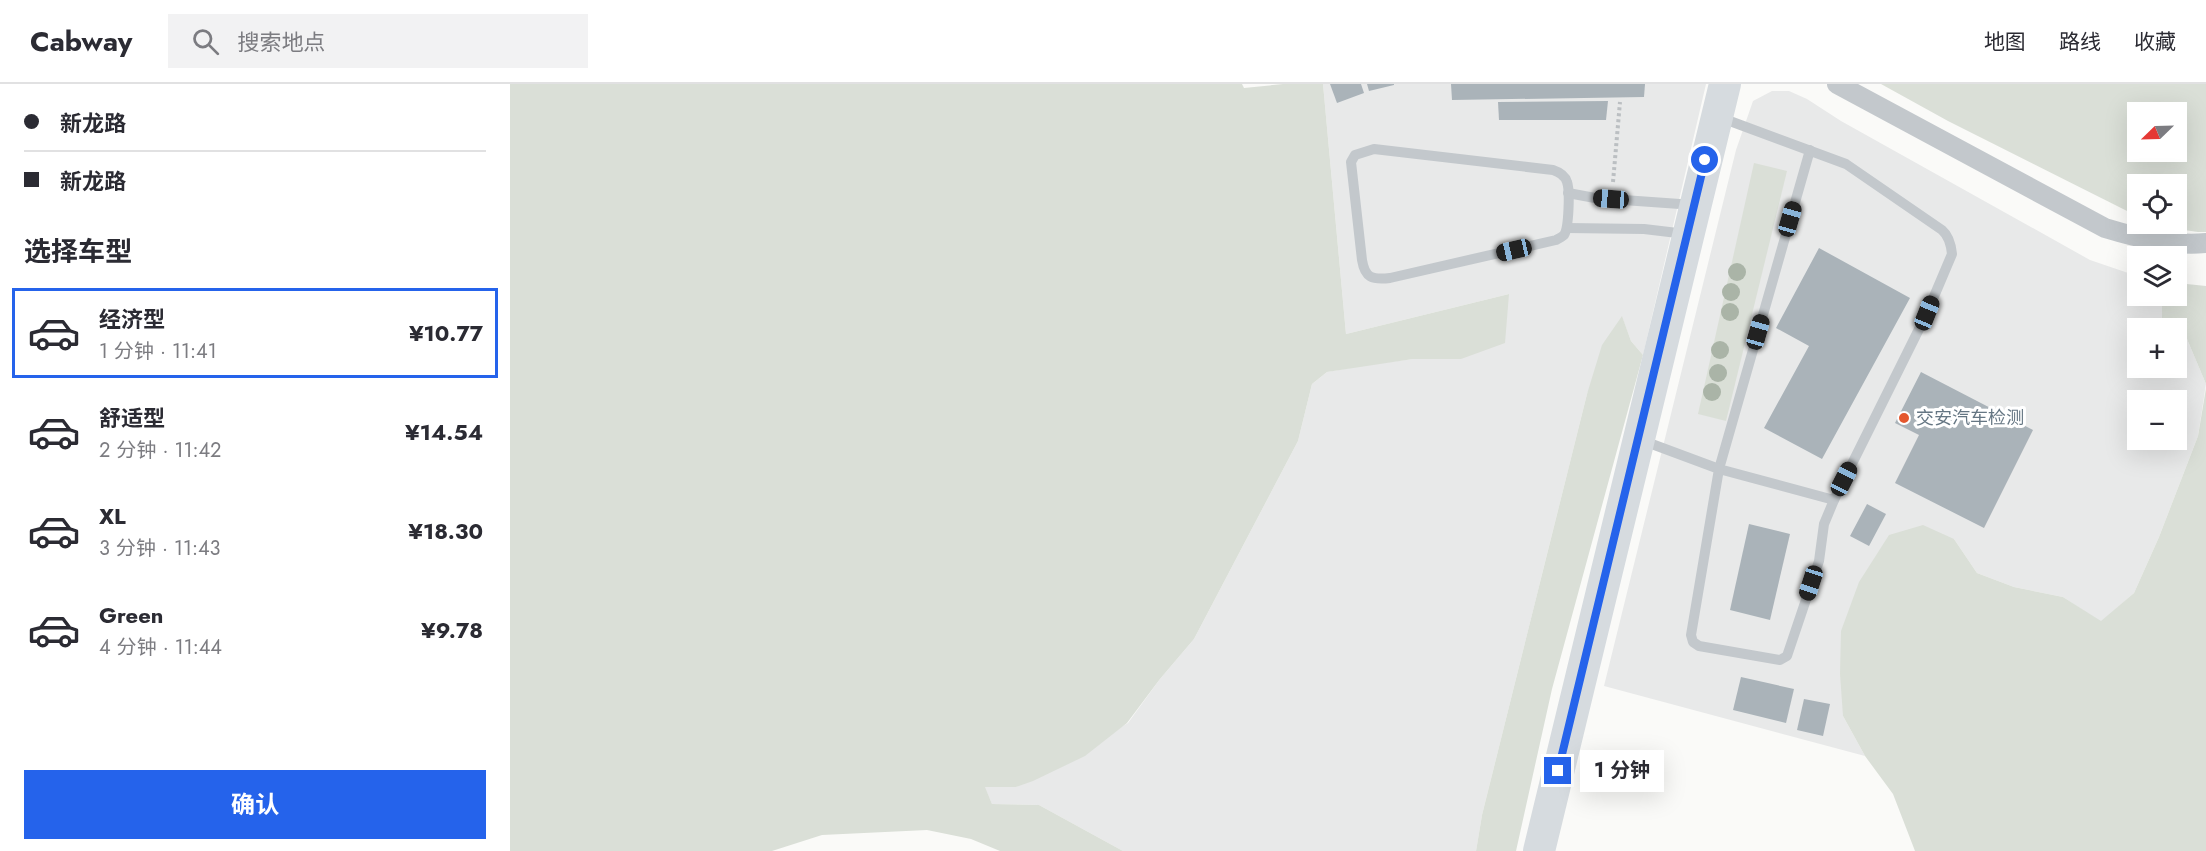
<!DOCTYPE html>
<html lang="zh">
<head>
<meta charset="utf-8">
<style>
	:root { --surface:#fff; --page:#f2f2f3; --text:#2b2b33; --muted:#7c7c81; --line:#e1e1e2; --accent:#2563eb }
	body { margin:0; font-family:Jost,"Noto Sans SC",sans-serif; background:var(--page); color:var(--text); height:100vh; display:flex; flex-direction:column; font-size:22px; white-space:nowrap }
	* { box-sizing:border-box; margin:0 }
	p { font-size:20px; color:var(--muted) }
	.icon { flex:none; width:33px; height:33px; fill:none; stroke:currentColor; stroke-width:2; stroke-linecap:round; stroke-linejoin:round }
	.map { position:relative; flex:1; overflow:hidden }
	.details { display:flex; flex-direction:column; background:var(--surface); width:510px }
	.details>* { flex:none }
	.guide { display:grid; align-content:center; height:132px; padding:0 24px; background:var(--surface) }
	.needle { width:39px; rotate:247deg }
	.fabs { position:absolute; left:1617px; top:18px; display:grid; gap:12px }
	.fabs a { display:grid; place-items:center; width:60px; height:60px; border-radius:0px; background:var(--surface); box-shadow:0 6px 24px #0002; font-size:30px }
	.end { position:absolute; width:27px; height:27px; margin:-14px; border:8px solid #2563eb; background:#fff; box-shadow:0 0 0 3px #fff }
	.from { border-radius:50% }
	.bubble { position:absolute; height:42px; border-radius:0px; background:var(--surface); box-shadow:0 6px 24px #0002; font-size:20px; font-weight:700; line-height:42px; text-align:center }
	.car { position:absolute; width:18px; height:36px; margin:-18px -9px; border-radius:8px; box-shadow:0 0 4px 2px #0007; background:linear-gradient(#222 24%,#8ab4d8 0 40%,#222 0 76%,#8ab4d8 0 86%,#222 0) }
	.guide b { display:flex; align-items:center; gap:21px; height:57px; font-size:22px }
	.guide b+b { border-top:2px solid var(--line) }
	.guide i { width:15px; height:15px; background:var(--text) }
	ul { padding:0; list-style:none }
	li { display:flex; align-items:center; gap:18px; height:90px; margin:0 12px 9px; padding:0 12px; border:3px solid transparent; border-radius:0px }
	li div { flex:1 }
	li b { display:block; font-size:22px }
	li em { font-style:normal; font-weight:700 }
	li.selected { border-color:var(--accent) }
	li>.icon { width:54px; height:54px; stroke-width:1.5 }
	h2 { padding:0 24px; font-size:27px; line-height:72px }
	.button { display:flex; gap:12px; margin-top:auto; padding:12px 24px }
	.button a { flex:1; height:69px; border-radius:0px; background:var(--accent); color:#fff; font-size:24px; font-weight:700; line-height:69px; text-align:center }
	header { display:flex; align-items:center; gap:36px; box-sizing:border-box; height:84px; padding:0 30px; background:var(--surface); border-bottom:2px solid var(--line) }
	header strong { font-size:28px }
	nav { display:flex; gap:33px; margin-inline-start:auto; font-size:21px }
	.search { width:420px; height:54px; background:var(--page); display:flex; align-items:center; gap:15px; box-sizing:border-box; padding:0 21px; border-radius:0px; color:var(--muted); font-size:22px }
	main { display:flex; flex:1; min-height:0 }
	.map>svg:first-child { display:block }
</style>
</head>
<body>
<header>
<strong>Cabway</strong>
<div class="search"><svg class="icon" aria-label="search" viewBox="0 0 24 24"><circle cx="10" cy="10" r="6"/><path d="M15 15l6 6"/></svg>搜索地点</div>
<nav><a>地图</a><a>路线</a><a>收藏</a></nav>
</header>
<main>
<section class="details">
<div class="guide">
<b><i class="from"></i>新龙路</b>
<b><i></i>新龙路</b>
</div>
<h2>选择车型</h2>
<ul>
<li class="selected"><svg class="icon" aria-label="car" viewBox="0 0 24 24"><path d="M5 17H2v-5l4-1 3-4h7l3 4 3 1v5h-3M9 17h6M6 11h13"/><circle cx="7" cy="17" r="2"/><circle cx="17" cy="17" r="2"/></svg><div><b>经济型</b><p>1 分钟 · 11:41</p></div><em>¥10.77</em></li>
<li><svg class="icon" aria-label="car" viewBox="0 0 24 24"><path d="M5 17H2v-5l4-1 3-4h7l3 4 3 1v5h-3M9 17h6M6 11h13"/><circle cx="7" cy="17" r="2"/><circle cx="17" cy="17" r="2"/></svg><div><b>舒适型</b><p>2 分钟 · 11:42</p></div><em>¥14.54</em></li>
<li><svg class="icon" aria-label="car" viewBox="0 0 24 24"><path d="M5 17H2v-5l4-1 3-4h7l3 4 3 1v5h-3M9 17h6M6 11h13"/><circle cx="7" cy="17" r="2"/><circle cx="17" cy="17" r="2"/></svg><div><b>XL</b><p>3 分钟 · 11:43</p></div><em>¥18.30</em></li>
<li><svg class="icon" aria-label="car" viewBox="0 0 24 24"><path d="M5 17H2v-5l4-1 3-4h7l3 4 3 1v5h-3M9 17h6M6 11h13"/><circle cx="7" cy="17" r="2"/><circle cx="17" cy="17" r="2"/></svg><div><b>Green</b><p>4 分钟 · 11:44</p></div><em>¥9.78</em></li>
</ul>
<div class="button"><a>确认</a></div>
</section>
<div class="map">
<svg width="1696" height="767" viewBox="0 0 1696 767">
	<rect width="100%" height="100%" fill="#fafaf8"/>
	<g fill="#e8e9e9" fill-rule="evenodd">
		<path d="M813,0H1196L1133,271L1121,257L1112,233L1077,310L972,731L966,767H613L529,721L482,720L474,702L506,703L618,639L650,595L684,555L788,357L802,300L817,288L856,281L903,275H951L999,210L836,250Z"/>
		<path d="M1262,7H1279L1297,15L1331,37L1580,176L1627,192L1628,212H1652V242L1657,244H1628V284H1666L1667,250L1677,255L1696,300L1688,352L1649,453L1624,509L1591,538L1553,513L1504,503L1467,489L1444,455L1333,632L1355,672L1094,602L1226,66L1243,17ZM1628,316H1666V356H1628Z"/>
	</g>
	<g fill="#dadfd7" fill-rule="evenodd">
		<path d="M0,0H732L734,4L773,0H813L836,250L999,210L995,259L951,275H903L817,288L802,300L788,357L684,555L650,595L617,639L575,672L523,697L506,703H475L482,720L529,721L613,767H490L461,755L417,746L312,751L262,767H0Z"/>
		<path d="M1371,0H1696V148H1688L1647,142L1642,140H1666V100H1628L1627,132L1438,37ZM1628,28H1666V68H1628Z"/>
		<path d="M1244,79L1277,87L1216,337L1188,330Z"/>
		<path d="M1667,199L1696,202V300L1677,255L1667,250L1666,244H1657L1652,242V212H1666Z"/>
		<path d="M1112,232L1121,257L1133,271L1042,605L1006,767H966L972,731L1077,310L1092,261Z"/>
		<path d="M1696,304V767H1405L1383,710L1355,672L1333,632L1330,590L1331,547L1349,498L1379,451L1413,441L1444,455L1467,489L1504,503L1553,513L1591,537L1624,509L1649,453L1688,352Z"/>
	</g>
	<g fill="#aab3b9">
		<path d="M820,0H851L854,9L827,19Z"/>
		<path d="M857,0H884V1L859,7Z"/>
		<path d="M941,0H1135L1134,13L942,16Z"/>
		<path d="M1098,17L1096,36H989L988,18Z"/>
		<path d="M1309,164L1400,214L1312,375L1254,344L1299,262L1266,244Z"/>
		<path d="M1411,288L1523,346L1474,444L1385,399L1409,351L1385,339Z"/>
		<path d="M1357,420L1376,430L1359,462L1340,452Z"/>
		<path d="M1239,440L1280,450L1260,536L1220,526Z"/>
		<path d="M1231,593L1284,605L1276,639L1223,626Z"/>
		<path d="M1294,615L1320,620L1313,652L1287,646Z"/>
	</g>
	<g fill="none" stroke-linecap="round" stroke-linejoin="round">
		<path stroke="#bbbfc2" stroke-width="4" stroke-dasharray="3 3" stroke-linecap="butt" d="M1103,98L1110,18"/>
		<g stroke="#c3c8cc" stroke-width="10">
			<path d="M864,65L1043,86C1049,88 1055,91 1057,98C1060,106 1059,144 1054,151C1052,153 1048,155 1046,156L880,194C862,196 855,194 852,176L841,78L845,71Z"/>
			<path d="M1300,66L1209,385L1324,416"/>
			<path d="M1058,109L1085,114L1184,121"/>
			<path d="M1057,144L1134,145L1176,150"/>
			<path d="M1131,356L1209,385L1181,551L1183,558L1189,562L1270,576L1277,572L1309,477L1314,440L1324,416L1417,229L1442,170C1441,160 1439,152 1432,146L1336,80L1209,33"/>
		</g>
		<path stroke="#c3c8cc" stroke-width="20" d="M1327,0L1595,144C1628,154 1661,162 1696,159"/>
		<path stroke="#d6dbdf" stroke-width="32" d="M1029,767L1215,0"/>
	</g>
	<g fill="#aab4a7">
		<circle cx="1227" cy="188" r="9"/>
		<circle cx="1221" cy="208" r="9"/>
		<circle cx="1220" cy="228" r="9"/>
		<circle cx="1210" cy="266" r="9"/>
		<circle cx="1208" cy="289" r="9"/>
		<circle cx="1202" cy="308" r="9"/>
	</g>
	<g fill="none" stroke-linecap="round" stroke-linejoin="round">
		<path stroke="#2563eb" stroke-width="8" d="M1048,687L1195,76"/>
	</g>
	<circle fill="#e4572e" stroke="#fff" stroke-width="2" cx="1394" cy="334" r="6"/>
	<g text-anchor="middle" stroke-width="6" stroke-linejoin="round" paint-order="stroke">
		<g font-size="18" fill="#657683" stroke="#fff" text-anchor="start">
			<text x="1406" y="340">交安汽车检测</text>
		</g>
	</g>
</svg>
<div class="fabs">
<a><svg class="needle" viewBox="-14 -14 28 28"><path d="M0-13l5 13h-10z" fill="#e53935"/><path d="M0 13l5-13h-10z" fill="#7c7c81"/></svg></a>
<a><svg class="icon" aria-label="locate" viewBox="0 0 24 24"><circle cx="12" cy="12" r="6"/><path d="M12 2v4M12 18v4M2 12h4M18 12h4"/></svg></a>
<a><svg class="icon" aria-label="layers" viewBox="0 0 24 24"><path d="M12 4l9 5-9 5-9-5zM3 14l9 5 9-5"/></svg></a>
<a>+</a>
<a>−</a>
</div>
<i class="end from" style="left:1195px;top:76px"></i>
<i class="end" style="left:1048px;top:687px"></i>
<div class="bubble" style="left:1070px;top:666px;width:84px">1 分钟</div>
<i class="car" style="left:1101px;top:115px;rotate:274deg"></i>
<i class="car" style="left:1280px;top:135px;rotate:16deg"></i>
<i class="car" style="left:1004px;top:166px;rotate:257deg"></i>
<i class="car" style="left:1417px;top:229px;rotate:22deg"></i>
<i class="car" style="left:1248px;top:248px;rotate:16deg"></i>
<i class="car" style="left:1334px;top:395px;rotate:27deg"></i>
<i class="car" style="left:1301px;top:499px;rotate:198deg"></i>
</div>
</main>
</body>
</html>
